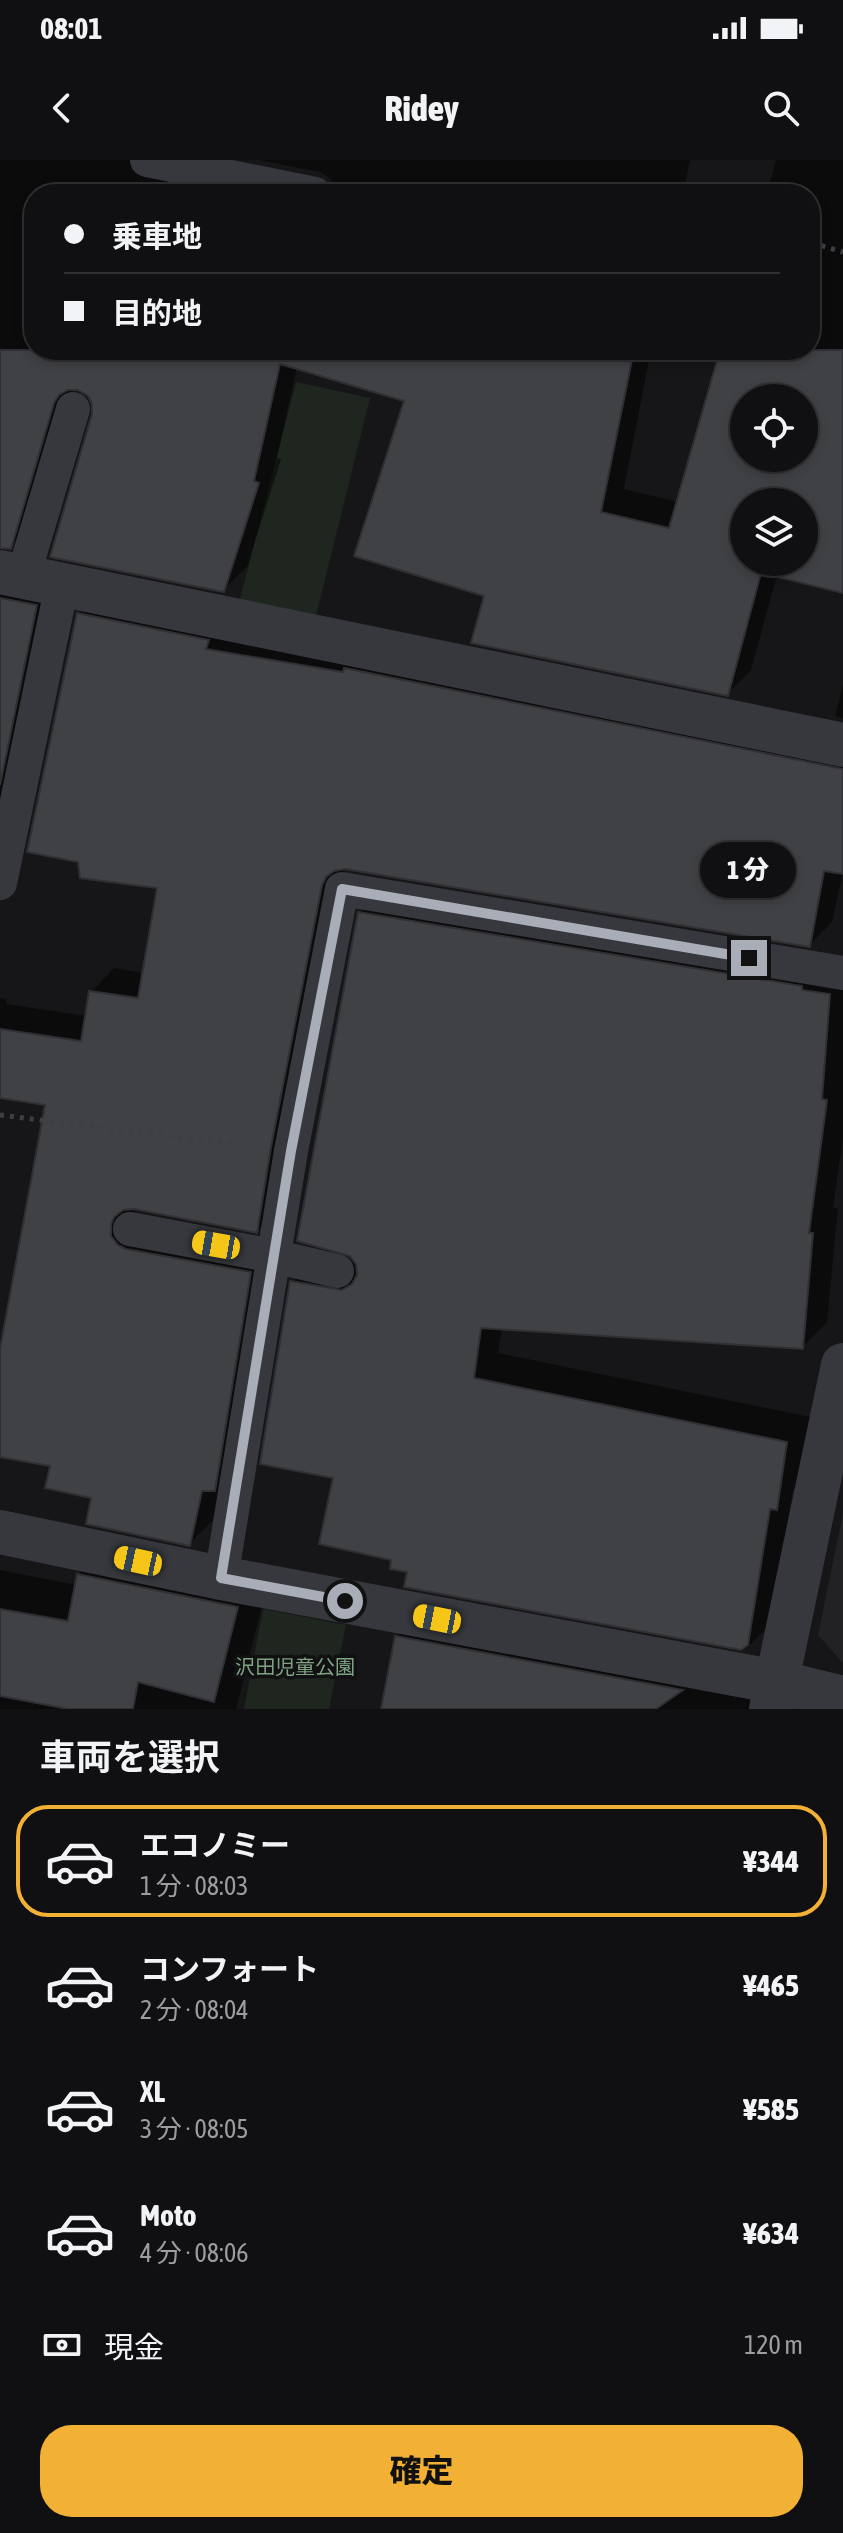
<!DOCTYPE html>
<html lang="ja">
<head>
<meta charset="utf-8">
<style>
	:root { --surface:#101012; --page:#19191b; --text:#f1f3f6; --muted:#9c9d9f; --line:#303032; --accent:#f2b134 }
	body { margin:0; font-family:"Asap Condensed","Noto Sans JP",sans-serif; background:var(--page); color:var(--text); height:100vh; display:flex; flex-direction:column; font-size:30px; white-space:nowrap }
	* { box-sizing:border-box; margin:0 }
	p { font-size:26px; color:var(--muted) }
	.icon { flex:none; width:44px; height:44px; fill:none; stroke:currentColor; stroke-width:2; stroke-linecap:round; stroke-linejoin:round }
	.map { position:relative; height:1549px; overflow:hidden }
	.panel { display:flex; flex-direction:column; background:var(--surface); flex:1 }
	.panel>* { flex:none }
	.guide { position:absolute; left:24px; top:24px; width:796px; height:176px; border-radius:32px; box-shadow:0 4px 12px #0003,0 0 0 2px var(--line); display:grid; align-content:center; height:176px; padding:0 40px; background:var(--surface) }
	.tools { position:absolute; left:730px; top:224px; display:grid; gap:16px }
	.tools a { display:grid; place-items:center; width:88px; height:88px; border-radius:50%; background:var(--surface); box-shadow:0 4px 12px #0003,0 0 0 2px var(--line); font-size:40px }
	.end { position:absolute; width:36px; height:36px; margin:-18px; border:10px solid #a8adb8; background:#111; box-shadow:0 0 0 4px #111 }
	.from { border-radius:50% }
	.bubble { position:absolute; height:56px; border-radius:28px; background:var(--surface); box-shadow:0 4px 12px #0003,0 0 0 2px var(--line); font-size:26px; font-weight:800; line-height:56px; text-align:center }
	.car { position:absolute; width:24px; height:48px; margin:-24px -12px; border-radius:10px; box-shadow:0 0 6px 2px #0007; background:linear-gradient(#f5c518 24%,#345 0 40%,#f5c518 0 76%,#345 0 86%,#f5c518 0) }
	.guide b { display:flex; align-items:center; gap:28px; height:76px; font-size:30px }
	.guide b+b { border-top:2px solid var(--line) }
	.guide i { width:20px; height:20px; background:var(--text) }
	ul { padding:0; list-style:none }
	li { display:flex; align-items:center; gap:24px; height:112px; margin:0 16px 12px; padding:0 24px; border:4px solid transparent; border-radius:32px }
	li div { flex:1 }
	li b { display:block; font-size:30px }
	li em { font-style:normal; font-weight:800 }
	li.selected { border-color:var(--accent) }
	li>.icon { width:72px; height:72px; stroke-width:1.5 }
	h2 { padding:0 40px; font-size:36px; line-height:96px }
	.pay { display:flex; align-items:center; gap:20px; height:88px; padding:0 40px; font-size:30px }
	.pay p { margin-inline-start:auto }
	.button { display:flex; gap:16px; margin-top:auto; padding:16px 40px }
	.button a { flex:1; height:92px; border-radius:32px; background:var(--accent); color:#111; font-size:32px; font-weight:800; line-height:92px; text-align:center }
	.status { display:flex; justify-content:space-between; align-items:center; height:56px; padding:0 40px; background:var(--surface); direction:ltr }
	.status svg { height:22px; fill:currentColor }
	header { display:flex; justify-content:space-between; align-items:center; height:104px; padding:0 40px; background:var(--surface); font-size:36px; font-weight:800 }
	.map>svg:first-child { display:block }
</style>
</head>
<body>
<div class="status"><b>08:01</b><svg viewBox="0 0 49 12"><path d="M0 12V9h3v3zM5 12V6h3v6zM10 12V3h3v9zM15 12V0h3v12zM26 1h20v11H26zM47 4h2v5h-2z"/></svg></div>
<header><svg class="icon" aria-label="back" viewBox="0 0 24 24"><path d="M15 5l-7 7 7 7"/></svg>Ridey<svg class="icon" aria-label="search" viewBox="0 0 24 24"><circle cx="10" cy="10" r="6"/><path d="M15 15l6 6"/></svg></header>
<div class="map">
<svg width="843" height="1549" viewBox="0 0 843 1549">
	<rect width="100%" height="100%" fill="#161618"/>
	<path fill="#222225" d="M843,1353V1503L818,1475Z"/>
	<g fill="#1e261f">
		<path d="M296,222L370,238L315,460L239,443Z"/>
		<path d="M263,1449L346,1465L329,1549H244Z"/>
	</g>
	<g fill="#0007" fill-rule="evenodd">
		<path d="M0,0H182L336,31L330,18L320,12L258,0H690L683,34H34V190H651L624,329L678,342L722,190H810V34H767L776,0H843V431L777,415L751,510L727,534L487,434L406,240L297,207L277,298L281,299L247,407L223,430L94,254V243L88,233L74,228L33,363L10,387H0ZM744,238H804V298H744ZM744,342H804V402H744Z"/>
		<path d="M0,398L60,422L0,709Z"/>
		<path d="M102,431L843,583V712L832,762L809,785L344,707L280,1047L257,1071L133,1047L140,1061L273,1089L213,1360L189,1384L94,1336L52,1304L0,1295V1201L48,943L0,935V838L6,839V844L87,856L91,832L114,808L144,813L159,726L78,454Z"/>
		<path d="M843,524V558L835,556Z"/>
		<path d="M385,728L843,808V977L833,1048H838L827,1162L802,1187L502,1168L498,1193L811,1257L801,1322L793,1330L771,1464L746,1489L406,1425L409,1411L336,1317L292,1122L317,1096L358,1104L360,753Z"/>
		<path d="M111,1382L270,1414L236,1549H0V1410L77,1425L79,1414Z"/>
		<path d="M422,1451L843,1549H383L397,1477Z"/>
	</g>
	<g fill="#404145" stroke="#303034" stroke-width="2" fill-rule="evenodd">
		<path d="M0,190H634L601,352L669,368L720,190H843V433L761,413L728,536L471,483L484,436L354,396L404,241L280,204L254,321L259,323L224,432L50,397L92,254V244L88,236L78,230H68L59,235L54,243L11,389L0,388ZM744,238H804V298H744ZM744,342H804V402H744Z"/>
		<path d="M0,438L37,445L0,625Z"/>
		<path d="M77,453L209,480L206,489L343,512L344,508L843,609V714L824,711L810,787L345,709L334,711L326,717L322,725L271,987L257,1073L134,1049L123,1050L114,1057L111,1065V1076L118,1085L126,1089L251,1112L215,1331H202L190,1386L86,1364L91,1338L45,1328L50,1306L0,1297V1189L45,945L0,938V869L81,881L89,831L138,838L157,728L80,718L78,702L27,692Z"/>
		<path d="M358,752L802,826V830L830,834L822,939L827,940L809,1073H813L803,1189L481,1168L474,1218L787,1282L777,1350L770,1349L748,1485L741,1490L404,1427L407,1412L390,1409L391,1400L319,1384L333,1318L260,1304L290,1121L342,1130L352,1124L357,1115L356,1104L350,1096L297,1081Z"/>
		<path d="M77,1414L238,1447L214,1542L138,1522L133,1549H68L0,1536V1449L68,1461Z"/>
		<path d="M395,1476L683,1530L656,1549H381Z"/>
	</g>
	<g fill="none" stroke-linecap="round" stroke-linejoin="round">
		<g stroke="#3d3f44" stroke-width="5" stroke-dasharray="4 6" stroke-linecap="butt">
			<path d="M810,100L819,85L843,92"/>
			<path d="M0,955L241,985"/>
		</g>
		<g stroke="#37383d" stroke-width="34">
			<path d="M147,0L315,34"/>
			<path d="M23,417L73,249"/>
			<path d="M0,723L62,425"/>
			<path d="M130,1069L273,1096L337,1111"/>
			<path d="M221,1418L291,991L342,729L843,813"/>
		</g>
		<g stroke="#37383d" stroke-width="44">
			<path d="M0,412L843,585"/>
			<path d="M0,1372L221,1418L777,1522L843,1538"/>
			<path d="M771,1549L843,1205"/>
		</g>
	</g>
	<g fill="none" stroke-linecap="round" stroke-linejoin="round">
		<path stroke="#a8adb8" stroke-width="10" d="M345,1441L221,1418L291,991L342,729L749,798"/>
	</g>
	<g text-anchor="middle" stroke-width="7" stroke-linejoin="round" paint-order="stroke">
		<g font-size="20" fill="#7fa381" stroke="#111113">
			<text x="295" y="1514">沢田児童公園</text>
		</g>
	</g>
</svg>
<div class="tools">
<a><svg class="icon" aria-label="locate" viewBox="0 0 24 24"><circle cx="12" cy="12" r="6"/><path d="M12 2v4M12 18v4M2 12h4M18 12h4"/></svg></a>
<a><svg class="icon" aria-label="layers" viewBox="0 0 24 24"><path d="M12 4l9 5-9 5-9-5zM3 14l9 5 9-5"/></svg></a>
</div>
<i class="end from" style="left:345px;top:1441px"></i>
<i class="end" style="left:749px;top:798px"></i>
<div class="bubble" style="left:700px;top:682px;width:96px">1 分</div>
<i class="car" style="left:216px;top:1085px;rotate:280deg"></i>
<i class="car" style="left:138px;top:1401px;rotate:282deg"></i>
<i class="car" style="left:437px;top:1459px;rotate:281deg"></i>
<div class="guide">
<b><i class="from"></i>乗車地</b>
<b><i></i>目的地</b>
</div>
</div>
<section class="panel">
<h2>車両を選択</h2>
<ul>
<li class="selected"><svg class="icon" aria-label="car" viewBox="0 0 24 24"><path d="M5 17H2v-5l4-1 3-4h7l3 4 3 1v5h-3M9 17h6M6 11h13"/><circle cx="7" cy="17" r="2"/><circle cx="17" cy="17" r="2"/></svg><div><b>エコノミー</b><p>1 分 · 08:03</p></div><em>¥344</em></li>
<li><svg class="icon" aria-label="car" viewBox="0 0 24 24"><path d="M5 17H2v-5l4-1 3-4h7l3 4 3 1v5h-3M9 17h6M6 11h13"/><circle cx="7" cy="17" r="2"/><circle cx="17" cy="17" r="2"/></svg><div><b>コンフォート</b><p>2 分 · 08:04</p></div><em>¥465</em></li>
<li><svg class="icon" aria-label="car" viewBox="0 0 24 24"><path d="M5 17H2v-5l4-1 3-4h7l3 4 3 1v5h-3M9 17h6M6 11h13"/><circle cx="7" cy="17" r="2"/><circle cx="17" cy="17" r="2"/></svg><div><b>XL</b><p>3 分 · 08:05</p></div><em>¥585</em></li>
<li><svg class="icon" aria-label="car" viewBox="0 0 24 24"><path d="M5 17H2v-5l4-1 3-4h7l3 4 3 1v5h-3M9 17h6M6 11h13"/><circle cx="7" cy="17" r="2"/><circle cx="17" cy="17" r="2"/></svg><div><b>Moto</b><p>4 分 · 08:06</p></div><em>¥634</em></li>
</ul>
<div class="pay"><svg class="icon" aria-label="cash" viewBox="0 0 24 24"><path d="M3 7h18v10H3z"/><circle cx="12" cy="12" r="2"/></svg>現金<p>120 m</p></div>
<div class="button"><a>確定</a></div>
</section>
</body>
</html>
